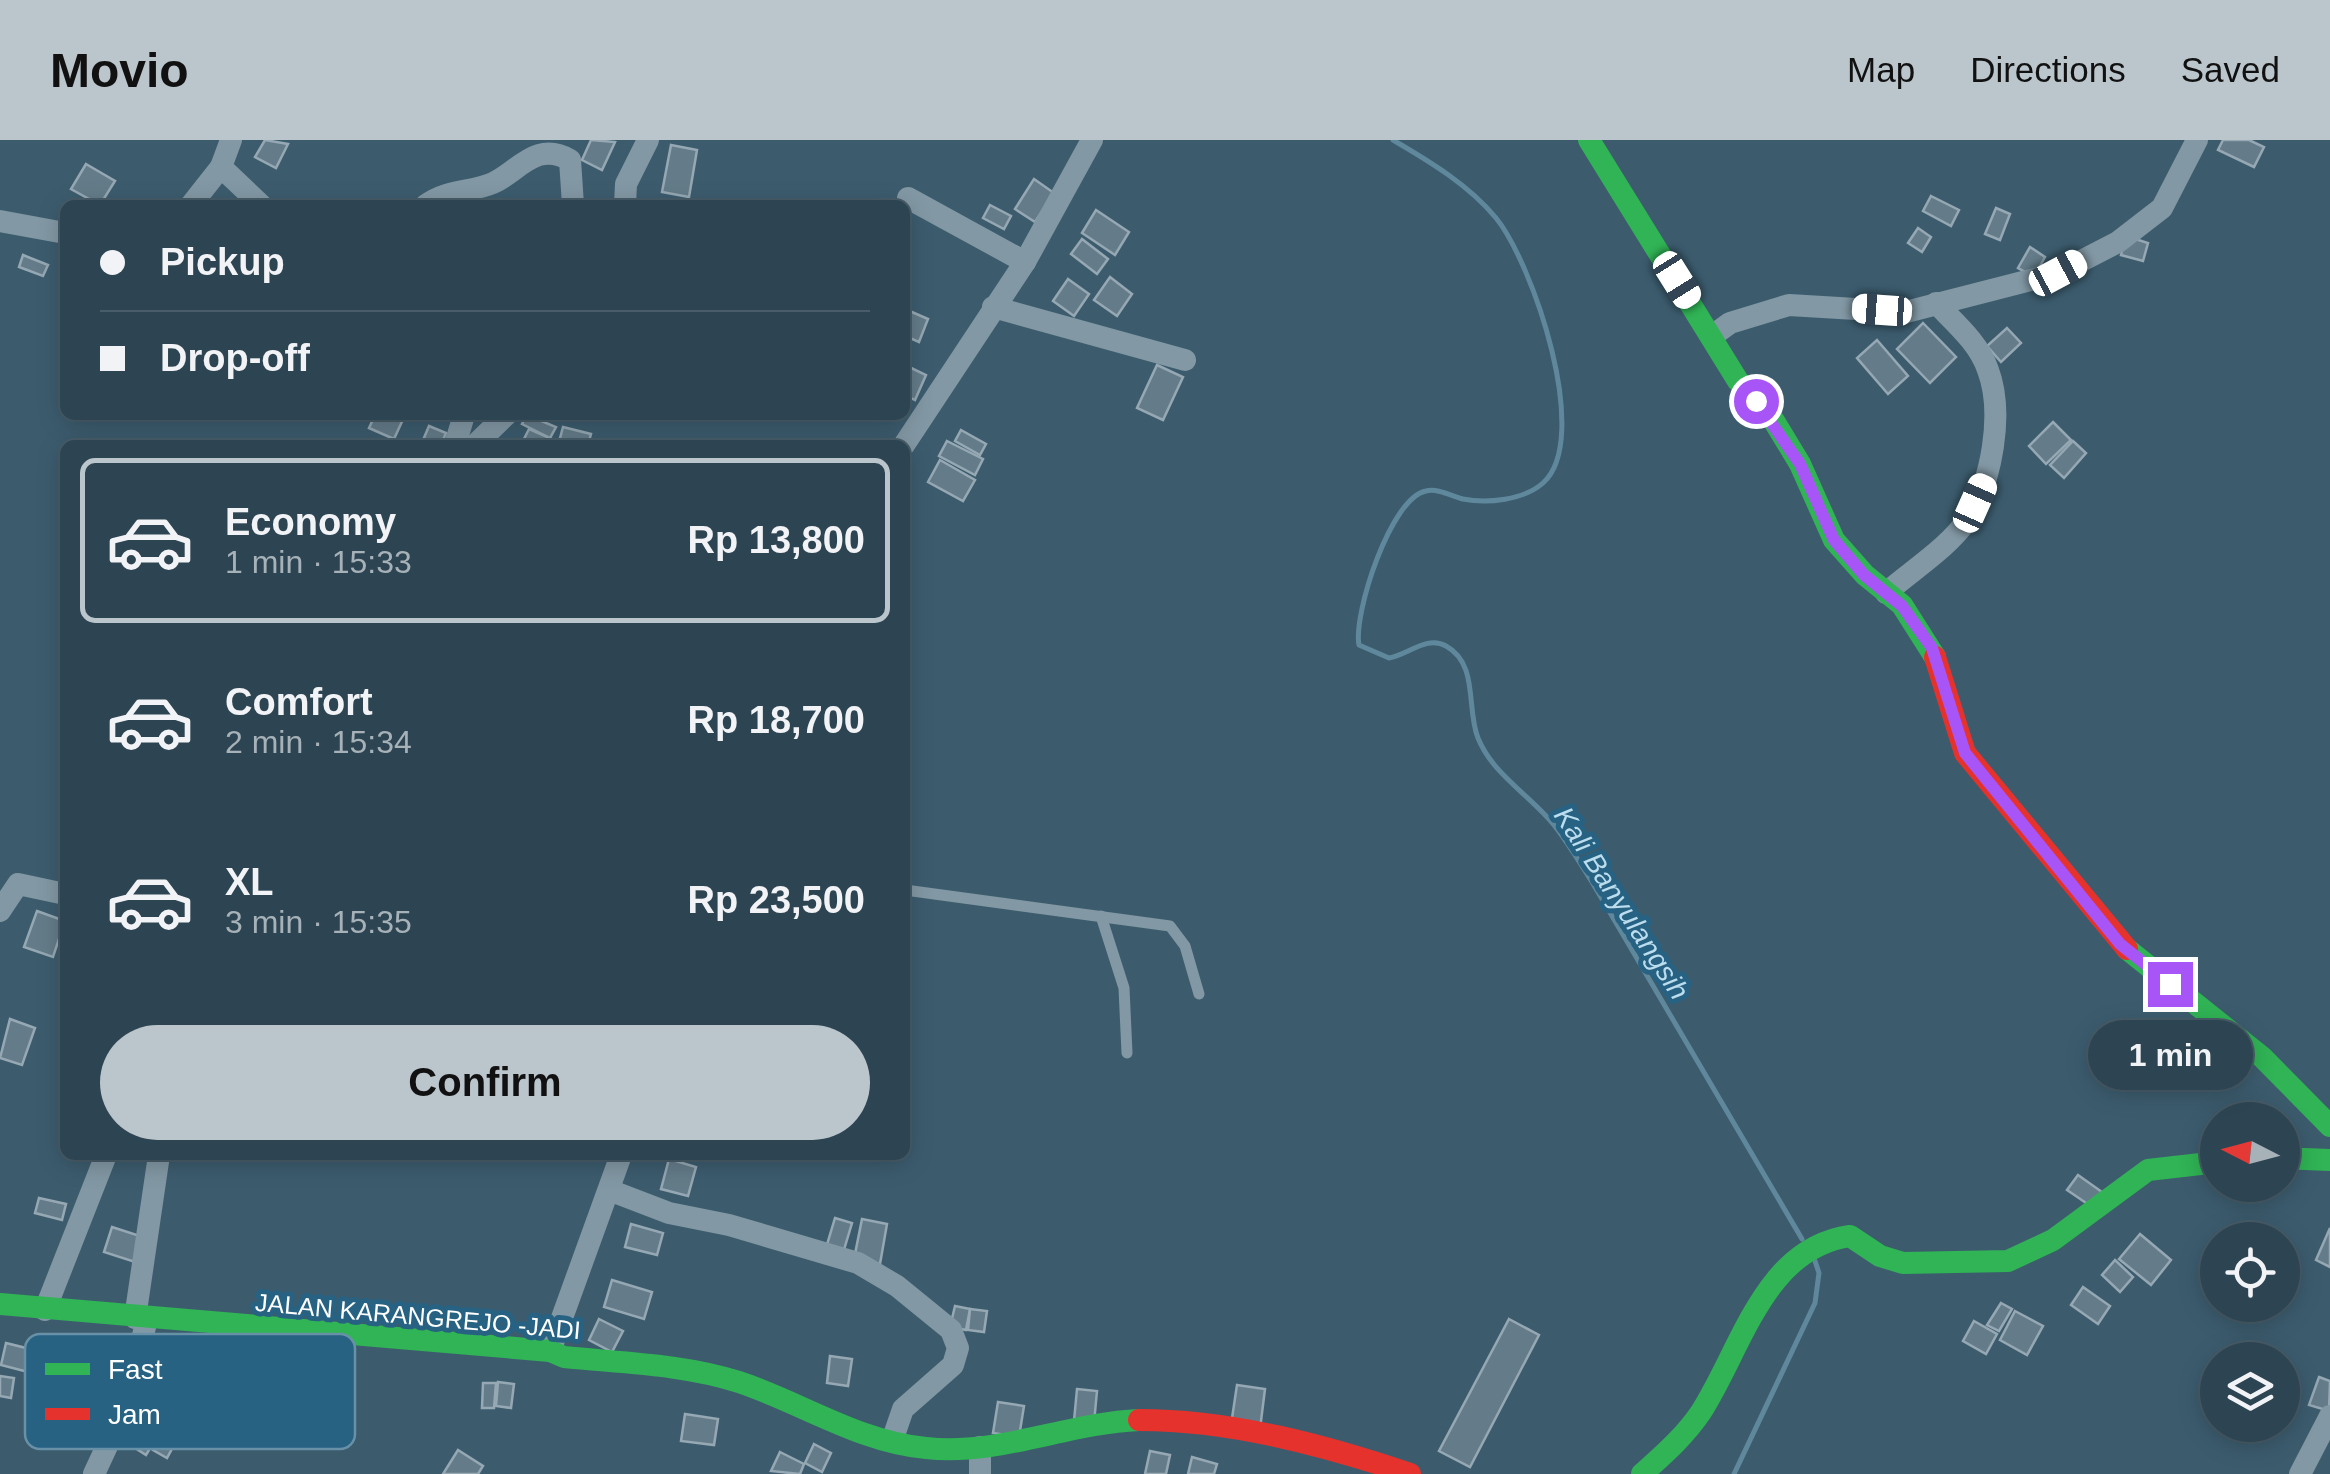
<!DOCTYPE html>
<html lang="en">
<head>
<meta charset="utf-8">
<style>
	:root { --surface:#2d4552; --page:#354c59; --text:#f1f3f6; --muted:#a7b1b8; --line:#485d69; --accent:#bbc6cc }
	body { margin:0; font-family:Helvetica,sans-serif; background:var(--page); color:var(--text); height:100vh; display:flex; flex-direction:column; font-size:38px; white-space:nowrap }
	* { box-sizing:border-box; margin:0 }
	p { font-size:32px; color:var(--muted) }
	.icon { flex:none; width:55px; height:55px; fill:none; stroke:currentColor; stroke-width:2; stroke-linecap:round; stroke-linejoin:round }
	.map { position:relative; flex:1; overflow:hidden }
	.panel { position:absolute; left:60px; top:300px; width:850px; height:720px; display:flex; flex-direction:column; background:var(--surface); border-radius:15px; box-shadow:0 5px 25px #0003,0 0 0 2px var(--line) }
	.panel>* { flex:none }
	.hud { position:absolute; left:60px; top:60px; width:850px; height:220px; border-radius:15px; box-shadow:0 5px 25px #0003,0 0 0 2px var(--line); display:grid; align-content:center; height:220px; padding:0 40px; background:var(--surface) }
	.needle { width:65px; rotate:276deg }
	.controls { position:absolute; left:2200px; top:962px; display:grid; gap:20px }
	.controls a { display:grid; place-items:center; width:100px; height:100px; border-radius:50%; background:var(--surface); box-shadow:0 5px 25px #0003,0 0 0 2px var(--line); font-size:50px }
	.end { position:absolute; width:45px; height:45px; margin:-22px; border:12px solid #a855f7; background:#fff; box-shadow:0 0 0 5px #fff }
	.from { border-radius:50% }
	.bubble { position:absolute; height:70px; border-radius:35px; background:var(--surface); box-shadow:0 5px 25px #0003,0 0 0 2px var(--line); font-size:32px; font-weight:800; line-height:70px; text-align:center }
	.car { position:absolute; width:30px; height:60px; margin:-30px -15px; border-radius:12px; box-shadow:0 0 8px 2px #0007; background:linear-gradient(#fff 24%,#345 0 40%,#fff 0 76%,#345 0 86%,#fff 0) }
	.hud b { display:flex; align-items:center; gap:35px; height:95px; font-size:38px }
	.hud b+b { border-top:2px solid var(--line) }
	.hud i { width:25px; height:25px; background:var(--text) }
	ul { padding:18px 0 0; list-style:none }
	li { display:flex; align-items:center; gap:30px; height:165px; margin:0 20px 15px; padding:0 20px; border:5px solid transparent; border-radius:15px }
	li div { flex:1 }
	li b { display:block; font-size:38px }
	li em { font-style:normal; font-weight:800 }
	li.selected { border-color:var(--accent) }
	li>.icon { width:90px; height:90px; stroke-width:1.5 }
	.button { display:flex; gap:20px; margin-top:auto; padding:20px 40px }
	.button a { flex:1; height:115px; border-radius:60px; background:var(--accent); color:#111; font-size:40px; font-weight:800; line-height:115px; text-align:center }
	header { display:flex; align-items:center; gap:60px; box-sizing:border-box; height:140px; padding:0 50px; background:var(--accent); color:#111 }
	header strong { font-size:48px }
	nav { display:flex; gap:55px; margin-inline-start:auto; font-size:35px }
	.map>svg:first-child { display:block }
</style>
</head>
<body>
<header>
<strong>Movio</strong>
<nav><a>Map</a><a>Directions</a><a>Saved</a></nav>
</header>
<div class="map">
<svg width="2330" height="1334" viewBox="0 0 2330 1334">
	<rect width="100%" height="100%" fill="#3c5c6e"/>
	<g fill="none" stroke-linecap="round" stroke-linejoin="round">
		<g stroke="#60889d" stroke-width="5">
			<path d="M1393,0C1429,21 1469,45 1496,78C1532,122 1593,298 1543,343C1524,360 1487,364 1463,359C1451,356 1438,348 1426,351C1391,357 1353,474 1359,505L1389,518C1408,515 1427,495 1446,506C1479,524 1466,569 1478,598C1493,635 1530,655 1554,685C1568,703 1580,723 1592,742L1802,1099"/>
			<path d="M1734,1334L1815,1163L1819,1133L1815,1121"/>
		</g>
	</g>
	<g fill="#647c89" stroke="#95a8b3" stroke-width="2.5">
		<path d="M265,0L288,4L276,28L255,17Z"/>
		<path d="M591,0L615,2L602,30L582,20Z"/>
		<path d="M2223,0H2249L2264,7L2254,27L2218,10Z"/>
		<path d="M671,5L697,10L689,57L662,52Z"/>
		<path d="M86,24L115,41L100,65L71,49Z"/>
		<path d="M1034,39L1054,53L1035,82L1015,69Z"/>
		<path d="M1931,56L1959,70L1951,86L1923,71Z"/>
		<path d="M990,65L1011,76L1004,89L983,78Z"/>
		<path d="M1996,68L2010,74L2000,100L1985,94Z"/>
		<path d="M1096,70L1129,92L1115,115L1082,93Z"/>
		<path d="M1918,88L1931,97L1922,112L1908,103Z"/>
		<path d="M2126,96L2148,103L2143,121L2121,115Z"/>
		<path d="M1082,99L1108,119L1097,134L1071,114Z"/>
		<path d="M2030,107L2045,117L2034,137L2018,128Z"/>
		<path d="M23,115L48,125L43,136L19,127Z"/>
		<path d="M1110,137L1132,154L1117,176L1094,160Z"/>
		<path d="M1068,139L1089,154L1074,176L1053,161Z"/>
		<path d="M905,169L928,179L919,202L905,196Z"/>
		<path d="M1923,183L1956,217L1930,243L1897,209Z"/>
		<path d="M2007,188L2021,203L2001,222L1987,206Z"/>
		<path d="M1877,200L1908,236L1888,254L1857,218Z"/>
		<path d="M905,225L926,235L915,260L905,255Z"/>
		<path d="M1157,225L1183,237L1163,280L1137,268Z"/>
		<path d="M375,275H405L394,299L369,288Z"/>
		<path d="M527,275L556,287L550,298L522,284Z"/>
		<path d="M2053,282L2071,300L2046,324L2029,306Z"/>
		<path d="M429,286L446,293L441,305H421Z"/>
		<path d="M563,287L591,294L588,305L559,302Z"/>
		<path d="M529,289L552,299L549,305L524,299Z"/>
		<path d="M961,290L986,304L980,315L955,301Z"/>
		<path d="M947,301L983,319L975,335L939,316Z"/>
		<path d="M2073,301L2086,313L2064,338L2050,325Z"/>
		<path d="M940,320L975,340L963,361L928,342Z"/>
		<path d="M37,771L65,781L53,817L24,807Z"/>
		<path d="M10,879L35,888L22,925L0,918Z"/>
		<path d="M669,1019L696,1027L688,1056L661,1049Z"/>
		<path d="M2078,1035L2102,1052L2092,1067L2067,1050Z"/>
		<path d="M39,1058L66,1064L62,1080L35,1073Z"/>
		<path d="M835,1078L852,1083L843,1113L826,1108Z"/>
		<path d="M862,1079L887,1084L880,1124L854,1119Z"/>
		<path d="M631,1084L663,1093L657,1115L625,1107Z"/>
		<path d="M112,1087L143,1097L135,1122L104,1112Z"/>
		<path d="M2330,1088V1127L2316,1120Z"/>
		<path d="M2140,1094L2171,1120L2151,1145L2119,1119Z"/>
		<path d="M2115,1120L2133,1137L2120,1152L2102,1135Z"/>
		<path d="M612,1140L652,1152L644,1179L604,1167Z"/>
		<path d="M2083,1147L2110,1166L2098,1184L2071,1165Z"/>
		<path d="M2001,1163L2012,1169L1999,1191L1987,1185Z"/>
		<path d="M955,1166L970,1169L966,1190L950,1187Z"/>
		<path d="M970,1169L987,1171L984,1192L968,1190Z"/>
		<path d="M2015,1171L2043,1186L2027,1215L2000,1200Z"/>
		<path d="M599,1179L623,1191L612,1212L589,1200Z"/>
		<path d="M1509,1179L1539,1195L1470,1327L1439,1311Z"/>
		<path d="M1974,1181L1997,1194L1986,1214L1963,1201Z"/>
		<path d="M6,1203L34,1210L28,1232L1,1225Z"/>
		<path d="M830,1216L852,1219L848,1246L827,1243Z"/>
		<path d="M0,1236L14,1238L11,1258L0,1256Z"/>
		<path d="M2319,1237L2330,1241L2329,1271L2309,1265Z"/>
		<path d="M498,1242L514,1244L511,1268L496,1266Z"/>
		<path d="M483,1243H496L494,1268H482Z"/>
		<path d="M1237,1245L1265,1249L1260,1289L1231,1285Z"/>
		<path d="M1077,1249L1097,1251L1094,1283L1074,1281Z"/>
		<path d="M998,1262L1024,1266L1019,1297L993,1293Z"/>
		<path d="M685,1274L718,1279L714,1305L681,1301Z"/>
		<path d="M150,1276L164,1285L146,1315L132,1306Z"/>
		<path d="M166,1286L180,1294L167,1318L153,1310Z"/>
		<path d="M814,1304L831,1313L822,1332L805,1323Z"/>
		<path d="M458,1310L483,1326L478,1334H443Z"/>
		<path d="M1150,1311L1170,1315L1166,1334H1145Z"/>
		<path d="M780,1312L804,1324L800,1334L771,1331Z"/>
		<path d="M1192,1317L1217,1324L1214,1334H1188Z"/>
	</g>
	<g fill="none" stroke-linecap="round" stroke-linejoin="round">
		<g stroke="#8298a4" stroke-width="11">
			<path d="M905,750L1170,786L1185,806L1199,854"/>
			<path d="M1101,776L1124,848L1127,913"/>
		</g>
		<g stroke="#8298a4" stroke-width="22">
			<path d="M221,27L231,0"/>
			<path d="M908,58L1025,122"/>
			<path d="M191,65L221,27L261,65"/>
			<path d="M426,65C448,49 470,53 493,43C518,32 536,0 570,20L573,65"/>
			<path d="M625,65L626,44L648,0"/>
			<path d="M0,81L65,93"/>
			<path d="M993,167L1185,220"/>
			<path d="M1712,196L1730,183L1789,165L1906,172L2058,133L2118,102L2162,68L2197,0"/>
			<path d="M455,305L464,275"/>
			<path d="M475,305L506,275"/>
			<path d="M904,305L1025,122L1092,0"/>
			<path d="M1886,453C1911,431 1949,407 1967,380C1992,342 2004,273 1988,230C1979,203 1955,183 1936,163"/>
			<path d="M0,771L18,744L65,754"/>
			<path d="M609,1050L669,1073L729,1085L858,1123L897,1146L951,1190L958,1208L953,1225L903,1269L892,1301"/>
			<path d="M45,1170L106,1015"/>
			<path d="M135,1178L159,1015"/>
			<path d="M550,1211L621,1015"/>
			<path d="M94,1334L126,1265L147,1179"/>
			<path d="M980,1334V1307"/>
			<path d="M2300,1334L2330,1276"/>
		</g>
		<g stroke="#30b455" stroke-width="22">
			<path d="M1589,0L1738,241L1774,281L1800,324L1834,400L1865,435L1902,465L1935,517"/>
			<path d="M2127,809L2262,917L2330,986"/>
			<path d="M2282,1018L2330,1020"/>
			<path d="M0,1164L550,1211L564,1217C622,1223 683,1224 739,1242C802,1263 859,1302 926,1308C999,1316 1067,1283 1139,1280"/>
			<path d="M1642,1334C1663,1315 1685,1296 1701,1272C1742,1208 1764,1108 1850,1096L1880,1116L1903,1123L2008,1121L2053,1100L2148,1030L2218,1022"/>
		</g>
		<g stroke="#e5322d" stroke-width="22">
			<path d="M1935,517L1965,613L2127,809"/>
			<path d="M1139,1280C1230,1280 1324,1305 1410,1334"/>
		</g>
	</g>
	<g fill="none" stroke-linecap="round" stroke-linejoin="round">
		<path stroke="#a855f7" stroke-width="12" d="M1756,261L1800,324L1834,400L1864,435L1902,466L1932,508L1965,613L2120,804L2170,844"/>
	</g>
	<g text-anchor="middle" stroke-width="10" stroke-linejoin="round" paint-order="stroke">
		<g font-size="25" fill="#fff" stroke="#276283">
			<text transform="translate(418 1176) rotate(5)" y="9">JALAN KARANGREJO -JADI</text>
		</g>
		<g font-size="28" font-style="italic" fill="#bde" stroke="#276283">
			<text transform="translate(1622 763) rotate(57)" y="10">Kali Banyulangsih</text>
		</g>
	</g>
	<rect x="25" y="1194" width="330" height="115" rx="15" fill="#276283" stroke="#6891a8" stroke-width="2.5"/>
	<rect x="45" y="1223" width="45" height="12" fill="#30b455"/>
	<rect x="45" y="1268" width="45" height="12" fill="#e5322d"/>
	<g font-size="28" fill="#fff">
		<text x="108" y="1239">Fast</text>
		<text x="108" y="1284">Jam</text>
	</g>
</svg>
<div class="controls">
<a><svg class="needle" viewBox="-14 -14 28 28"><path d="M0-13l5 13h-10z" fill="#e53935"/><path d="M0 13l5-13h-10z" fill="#a7b1b8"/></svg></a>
<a><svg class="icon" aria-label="locate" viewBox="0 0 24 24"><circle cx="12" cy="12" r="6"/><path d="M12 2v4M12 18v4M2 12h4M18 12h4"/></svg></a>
<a><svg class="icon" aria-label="layers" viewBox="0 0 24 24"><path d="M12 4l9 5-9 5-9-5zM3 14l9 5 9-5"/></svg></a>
</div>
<i class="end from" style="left:1756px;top:261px"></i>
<i class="end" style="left:2170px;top:844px"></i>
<div class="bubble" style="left:2088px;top:880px;width:165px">1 min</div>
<i class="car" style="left:2058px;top:133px;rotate:62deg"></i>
<i class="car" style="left:1677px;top:140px;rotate:148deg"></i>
<i class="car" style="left:1882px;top:170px;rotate:274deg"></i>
<i class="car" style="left:1975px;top:363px;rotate:24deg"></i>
<div class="hud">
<b><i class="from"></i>Pickup</b>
<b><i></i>Drop-off</b>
</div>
<section class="panel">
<ul>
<li class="selected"><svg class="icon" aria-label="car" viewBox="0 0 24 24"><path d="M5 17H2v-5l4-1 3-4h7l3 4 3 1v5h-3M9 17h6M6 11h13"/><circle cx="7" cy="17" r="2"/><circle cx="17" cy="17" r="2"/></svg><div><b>Economy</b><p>1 min · 15:33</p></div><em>Rp 13,800</em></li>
<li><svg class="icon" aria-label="car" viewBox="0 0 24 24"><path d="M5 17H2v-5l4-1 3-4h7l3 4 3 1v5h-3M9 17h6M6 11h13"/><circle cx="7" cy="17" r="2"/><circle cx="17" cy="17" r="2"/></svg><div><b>Comfort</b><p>2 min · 15:34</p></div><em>Rp 18,700</em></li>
<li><svg class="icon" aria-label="car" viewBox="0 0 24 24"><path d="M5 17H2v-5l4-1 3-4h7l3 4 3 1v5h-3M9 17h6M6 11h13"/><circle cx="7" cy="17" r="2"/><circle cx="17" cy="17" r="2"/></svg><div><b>XL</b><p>3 min · 15:35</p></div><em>Rp 23,500</em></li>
</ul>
<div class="button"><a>Confirm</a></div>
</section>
</div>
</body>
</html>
